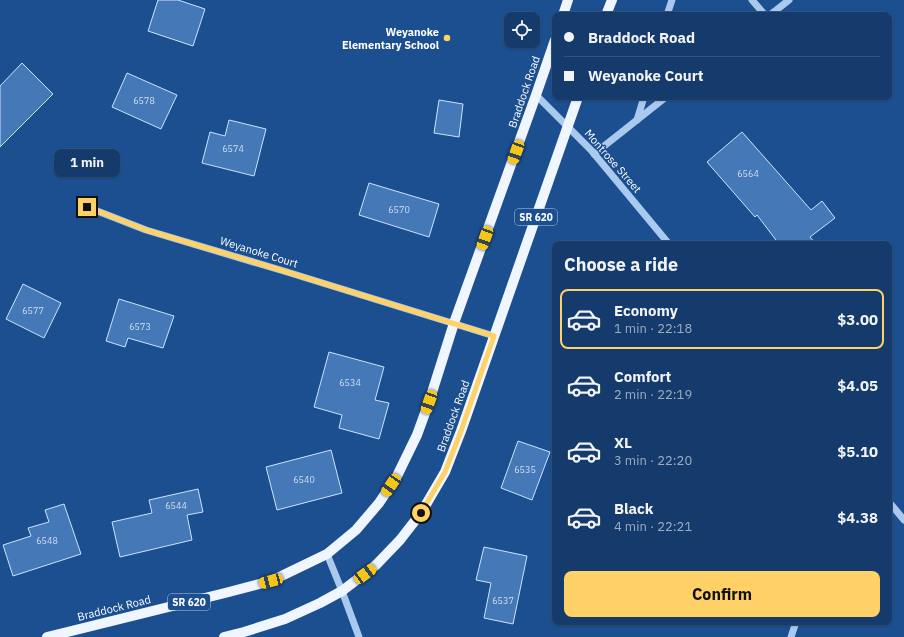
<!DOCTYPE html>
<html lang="en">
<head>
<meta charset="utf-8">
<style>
	:root { --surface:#143b6b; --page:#214673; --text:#f1f3f6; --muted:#9dadc1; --line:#33557e; --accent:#ffd166 }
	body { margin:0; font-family:"IBM Plex Sans",sans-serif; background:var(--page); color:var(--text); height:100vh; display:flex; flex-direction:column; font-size:15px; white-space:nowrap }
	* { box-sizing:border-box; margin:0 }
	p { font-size:13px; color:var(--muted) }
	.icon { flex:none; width:22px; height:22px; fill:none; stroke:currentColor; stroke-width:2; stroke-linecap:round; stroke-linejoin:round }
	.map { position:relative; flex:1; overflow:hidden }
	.drawer { position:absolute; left:552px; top:241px; width:340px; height:384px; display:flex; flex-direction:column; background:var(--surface); border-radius:8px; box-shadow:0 1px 3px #0004,0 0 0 1px var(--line) }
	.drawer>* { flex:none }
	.guide { position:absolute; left:552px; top:12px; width:340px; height:88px; border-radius:8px; box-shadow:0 1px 3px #0004,0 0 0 1px var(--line); display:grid; align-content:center; height:88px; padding:0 12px; background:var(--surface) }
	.tools { position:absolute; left:504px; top:12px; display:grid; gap:8px }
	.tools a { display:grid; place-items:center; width:36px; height:36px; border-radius:8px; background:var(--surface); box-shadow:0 1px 3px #0004,0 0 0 1px var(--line); font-size:20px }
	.end { position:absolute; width:18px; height:18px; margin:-9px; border:5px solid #ffd166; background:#111; box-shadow:0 0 0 2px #111 }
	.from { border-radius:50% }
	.bubble { position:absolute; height:28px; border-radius:8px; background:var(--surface); box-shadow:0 1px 3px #0004,0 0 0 1px var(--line); font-size:13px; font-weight:700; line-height:28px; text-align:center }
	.car { position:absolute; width:12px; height:24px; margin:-12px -6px; border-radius:5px; box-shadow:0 0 3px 1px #0007; background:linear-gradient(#f5c518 24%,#345 0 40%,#f5c518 0 76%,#345 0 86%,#f5c518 0) }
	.guide b { display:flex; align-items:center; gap:14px; height:38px; font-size:15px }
	.guide b+b { border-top:1px solid var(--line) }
	.guide i { width:10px; height:10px; background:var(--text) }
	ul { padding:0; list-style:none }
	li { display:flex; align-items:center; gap:12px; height:60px; margin:0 8px 6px; padding:0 4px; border:2px solid transparent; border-radius:8px }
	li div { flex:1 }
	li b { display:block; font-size:15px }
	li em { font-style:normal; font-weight:700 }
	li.on { border-color:var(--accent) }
	li>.icon { width:36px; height:36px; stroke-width:1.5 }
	h2 { padding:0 12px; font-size:18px; line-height:48px }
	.button { display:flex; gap:8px; margin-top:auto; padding:8px 12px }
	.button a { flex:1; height:46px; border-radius:8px; background:var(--accent); color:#111; font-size:16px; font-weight:700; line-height:46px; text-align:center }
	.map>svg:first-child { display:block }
</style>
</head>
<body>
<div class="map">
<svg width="904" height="637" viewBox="0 0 904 637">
	<rect width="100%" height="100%" fill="#1b4f8f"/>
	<g fill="#4478b7" stroke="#cfe3fa">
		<path d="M158,0H178L205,9L193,46L148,31Z"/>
		<path d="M22,63L53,94L0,147V86Z"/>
		<path d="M127,73L177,95L161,129L112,107Z"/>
		<path d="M439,100L463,104L459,137L434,133Z"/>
		<path d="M229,120L266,129L254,176L202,163L210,132L225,136Z"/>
		<path d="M742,132L811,210L822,201L835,218L810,237L816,244H779L757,215L755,217L707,162Z"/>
		<path d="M369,183L439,204L429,237L359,215Z"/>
		<path d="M23,284L61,303L44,338L6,319Z"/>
		<path d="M119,299L174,316L163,348L128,338L125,347L106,341Z"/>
		<path d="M329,352L384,367L375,400L389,403L379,439L339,428L342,415L314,407Z"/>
		<path d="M518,441L550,452L532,500L501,488Z"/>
		<path d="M331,450L342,493L277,510L266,467Z"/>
		<path d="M198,489L203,512L187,515L192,540L120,557L112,522L152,513L149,500Z"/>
		<path d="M64,504L81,554L13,576L3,545L31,536L28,528L49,522L45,510Z"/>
		<path d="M484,547L527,556L513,624L484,618L491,583L476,580Z"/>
	</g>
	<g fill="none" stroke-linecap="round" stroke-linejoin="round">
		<g stroke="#a9c9ee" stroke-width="7">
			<path d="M752,0L765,15"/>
			<path d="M667,15L672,0"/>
			<path d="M770,15L789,0"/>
			<path d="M536,95L591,150L669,244"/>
			<path d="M637,120L644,97"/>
			<path d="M594,154L666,97"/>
			<path d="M87,207L146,230L287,272L494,336"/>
			<path d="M889,502L904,520"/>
			<path d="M327,554L342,591L359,637"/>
			<path d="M791,637L796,622"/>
		</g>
		<g stroke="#f0f6ff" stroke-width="10">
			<path d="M563,15L568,0"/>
			<path d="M606,15L612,0"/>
			<path d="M47,637L225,593L271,581L327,554L356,530L379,503L397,476L417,435L429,402L454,323L536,95L555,40"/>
			<path d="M224,637L244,632L285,619L320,603L342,591L376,565L400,540L421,513L445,472L461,431L578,97"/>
		</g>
	</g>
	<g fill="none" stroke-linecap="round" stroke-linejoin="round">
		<path stroke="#ffd166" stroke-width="5" d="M87,207L146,230L287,272L494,336L461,431L445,472L421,513"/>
	</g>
	<circle fill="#ffd166" stroke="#1b4f8f" stroke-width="1.5" cx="447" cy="38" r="4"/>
	<g text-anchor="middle" stroke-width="3" stroke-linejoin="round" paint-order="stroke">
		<g font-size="9" fill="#d0dded">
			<text x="144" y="104">6578</text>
			<text x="233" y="152">6574</text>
			<text x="748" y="177">6564</text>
			<text x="399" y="213">6570</text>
			<text x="33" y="314">6577</text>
			<text x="140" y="330">6573</text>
			<text x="350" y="386">6534</text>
			<text x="525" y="473">6535</text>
			<text x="304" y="483">6540</text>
			<text x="176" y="509">6544</text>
			<text x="47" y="544">6548</text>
			<text x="503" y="604">6537</text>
		</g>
		<g fill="#1b4f8f" stroke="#bbcadd" stroke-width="1">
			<rect x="515" y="209" width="42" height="16" rx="3"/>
			<rect x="168" y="594" width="42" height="16" rx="3"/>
		</g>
		<g font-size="10" font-weight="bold" fill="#fff">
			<text x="536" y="221">SR 620</text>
			<text x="189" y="606">SR 620</text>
		</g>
		<g font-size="11" font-weight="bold" fill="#fff" stroke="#1b4f8f" text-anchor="end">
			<text x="439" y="36">Weyanoke<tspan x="439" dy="13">Elementary School</tspan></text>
		</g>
		<g font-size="11" fill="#fff" stroke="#1b4f8f">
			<text transform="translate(524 92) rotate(-71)" y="4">Braddock Road</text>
			<text transform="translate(613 161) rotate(49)" y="4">Montrose Street</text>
			<text transform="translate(259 252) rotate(17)" y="4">Weyanoke Court</text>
			<text transform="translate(453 416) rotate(-70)" y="4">Braddock Road</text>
			<text transform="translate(114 608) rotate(-14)" y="4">Braddock Road</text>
		</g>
	</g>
</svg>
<div class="tools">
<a><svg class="icon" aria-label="locate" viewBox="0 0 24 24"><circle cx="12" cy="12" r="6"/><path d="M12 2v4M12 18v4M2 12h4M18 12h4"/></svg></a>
</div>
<i class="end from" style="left:421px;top:513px"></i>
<i class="end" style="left:87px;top:207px"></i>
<div class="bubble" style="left:54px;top:149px;width:66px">1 min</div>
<i class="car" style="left:516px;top:152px;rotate:200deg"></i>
<i class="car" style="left:485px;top:238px;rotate:200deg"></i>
<i class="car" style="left:429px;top:402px;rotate:200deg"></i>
<i class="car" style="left:391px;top:485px;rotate:214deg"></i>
<i class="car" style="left:365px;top:574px;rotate:54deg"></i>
<i class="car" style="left:271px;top:581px;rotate:255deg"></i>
<div class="guide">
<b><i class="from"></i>Braddock Road</b>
<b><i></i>Weyanoke Court</b>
</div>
<section class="drawer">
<h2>Choose a ride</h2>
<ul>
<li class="on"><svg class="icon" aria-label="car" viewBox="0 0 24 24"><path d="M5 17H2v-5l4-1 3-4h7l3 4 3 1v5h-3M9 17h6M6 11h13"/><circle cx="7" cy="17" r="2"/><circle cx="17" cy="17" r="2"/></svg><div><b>Economy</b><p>1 min · 22:18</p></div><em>$3.00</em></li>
<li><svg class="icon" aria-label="car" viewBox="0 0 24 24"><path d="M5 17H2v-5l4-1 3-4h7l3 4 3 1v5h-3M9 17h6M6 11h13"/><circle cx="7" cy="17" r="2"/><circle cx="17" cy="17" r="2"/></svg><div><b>Comfort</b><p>2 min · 22:19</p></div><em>$4.05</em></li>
<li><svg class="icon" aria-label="car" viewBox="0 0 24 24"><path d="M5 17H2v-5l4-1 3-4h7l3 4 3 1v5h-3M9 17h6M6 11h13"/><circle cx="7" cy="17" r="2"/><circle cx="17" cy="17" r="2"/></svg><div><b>XL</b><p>3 min · 22:20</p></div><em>$5.10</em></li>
<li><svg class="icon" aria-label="car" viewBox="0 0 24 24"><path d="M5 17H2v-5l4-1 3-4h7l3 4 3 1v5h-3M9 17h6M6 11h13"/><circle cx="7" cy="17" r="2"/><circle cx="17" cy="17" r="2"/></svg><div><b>Black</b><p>4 min · 22:21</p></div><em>$4.38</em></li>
</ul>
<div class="button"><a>Confirm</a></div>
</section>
</div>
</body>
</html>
